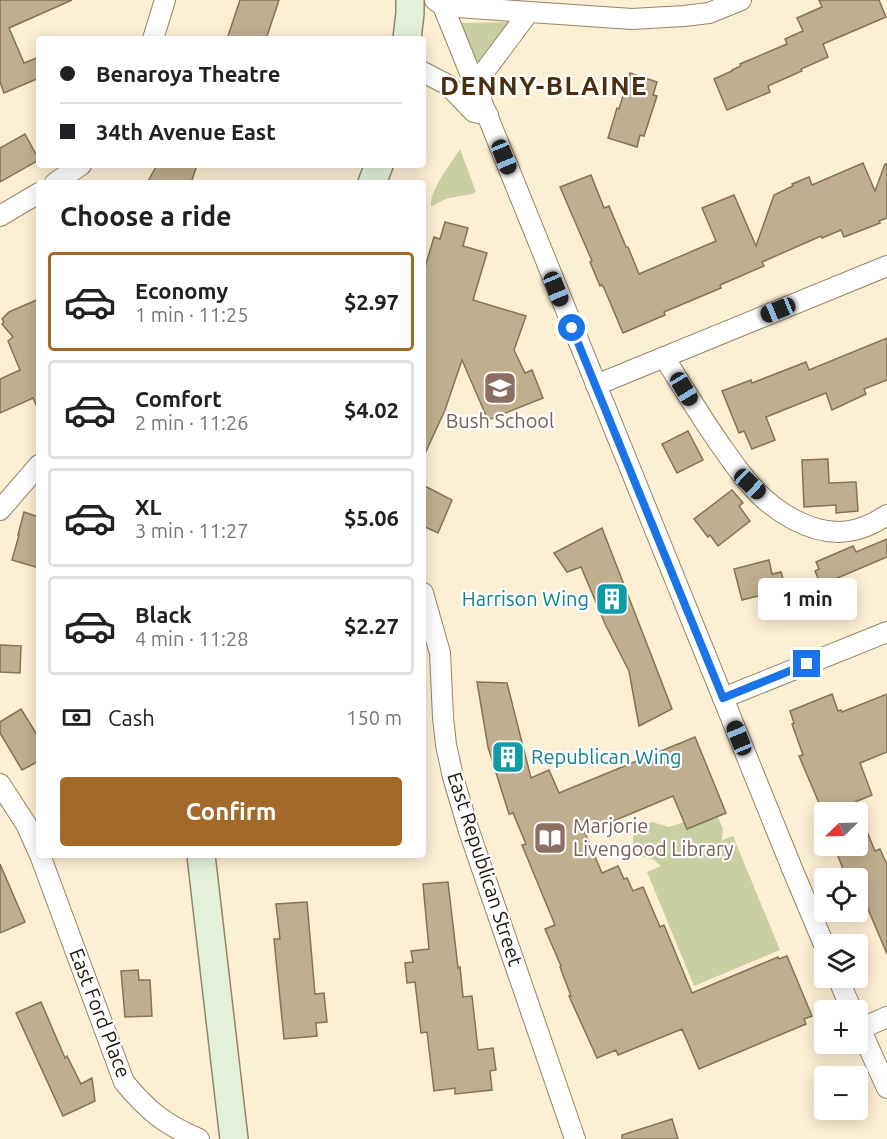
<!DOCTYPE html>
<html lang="en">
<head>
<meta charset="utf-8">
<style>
	:root { --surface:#fff; --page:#f2f2f2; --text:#202124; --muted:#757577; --line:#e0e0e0; --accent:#a36928 }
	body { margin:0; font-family:Ubuntu,sans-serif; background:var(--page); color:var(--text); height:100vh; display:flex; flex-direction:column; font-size:22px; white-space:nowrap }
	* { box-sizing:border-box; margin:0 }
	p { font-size:20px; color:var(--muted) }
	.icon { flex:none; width:33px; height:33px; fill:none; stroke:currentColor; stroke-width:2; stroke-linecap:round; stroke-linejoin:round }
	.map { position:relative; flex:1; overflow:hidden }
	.details { position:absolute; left:36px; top:180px; width:390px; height:678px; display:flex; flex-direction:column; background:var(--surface); border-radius:6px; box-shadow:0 3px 15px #0003 }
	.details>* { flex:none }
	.hud { position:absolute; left:36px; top:36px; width:390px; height:132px; border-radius:6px; box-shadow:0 3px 15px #0003; display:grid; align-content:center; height:132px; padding:0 24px; background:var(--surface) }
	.needle { width:39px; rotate:247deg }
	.controls { position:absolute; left:814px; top:802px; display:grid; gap:12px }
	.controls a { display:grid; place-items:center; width:54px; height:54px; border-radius:6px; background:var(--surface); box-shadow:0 3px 15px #0003; font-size:30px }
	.end { position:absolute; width:27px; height:27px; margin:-14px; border:8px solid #1a73e8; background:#fff; box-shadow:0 0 0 3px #fff }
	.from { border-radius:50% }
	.bubble { position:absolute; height:42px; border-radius:6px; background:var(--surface); box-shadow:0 3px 15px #0003; font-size:20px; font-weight:700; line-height:42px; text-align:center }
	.car { position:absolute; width:18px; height:36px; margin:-18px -9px; border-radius:8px; box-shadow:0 0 4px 2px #0007; background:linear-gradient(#222 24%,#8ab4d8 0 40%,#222 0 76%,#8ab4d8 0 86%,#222 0) }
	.hud b { display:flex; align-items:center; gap:21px; height:57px; font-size:22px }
	.hud b+b { border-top:2px solid var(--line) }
	.hud i { width:15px; height:15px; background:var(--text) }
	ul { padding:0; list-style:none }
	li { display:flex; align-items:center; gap:18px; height:99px; margin:0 12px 9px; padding:0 12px; border:3px solid var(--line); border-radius:6px }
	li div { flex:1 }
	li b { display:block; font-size:22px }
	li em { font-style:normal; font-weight:700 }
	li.selected { border-color:var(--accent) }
	li>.icon { width:54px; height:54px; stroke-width:1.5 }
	h2 { padding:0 24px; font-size:27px; line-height:72px }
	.pay { display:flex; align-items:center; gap:15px; height:66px; padding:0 24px; font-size:22px }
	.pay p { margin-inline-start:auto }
	.primary-button { display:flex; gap:12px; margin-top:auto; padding:12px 24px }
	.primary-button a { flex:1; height:69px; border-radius:6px; background:var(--accent); color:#fff; font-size:24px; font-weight:700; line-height:69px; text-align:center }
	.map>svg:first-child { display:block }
</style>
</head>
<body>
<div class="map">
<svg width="887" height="1139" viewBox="0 0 887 1139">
	<rect width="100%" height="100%" fill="#fdefd4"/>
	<g fill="#c9cea3">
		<path d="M511,22L477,65L460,23Z"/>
		<path d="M460,149L476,192C469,196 463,195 455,197C446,198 439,202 431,207C429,190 451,164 460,149Z"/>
		<path d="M718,817L723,829L722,840L733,836L780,950L694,986L647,872L661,866L654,860L642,857L633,844V837L636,830L642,825L652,822L669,827L684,822L687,829Z"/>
	</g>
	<g fill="#c0af8f" stroke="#837354" stroke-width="1.5">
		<path d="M0,0H72L9,28L24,63L39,57V78L4,93L0,82Z"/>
		<path d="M240,0H279L266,39H227Z"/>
		<path d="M819,0H879L886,17L823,44L828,57L801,69L802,71L768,86L770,92L727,110L714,79L732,71V70L741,66L740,64L787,44L785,39L803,31L797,18L822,7Z"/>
		<path d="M630,73L657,82L653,95L657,96L644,136L640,135L637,147L608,138L617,108L619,109Z"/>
		<path d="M25,134L39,160L0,182V148Z"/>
		<path d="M863,163L875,191L885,164H887V218L879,221L880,223L844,237L841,230L822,238L821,236L762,262L764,266L720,285L721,288L664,312L665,315L623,333L604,288L602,285L600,286L590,262L592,261L560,187L591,175L604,208L609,206L626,247H628L639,274L716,241L702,208L734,195L756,246L774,195L793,186L792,184L809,177L812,185Z"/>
		<path d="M157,165H197L191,183H147Z"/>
		<path d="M445,222L468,228L463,246L487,253L473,300L526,316L514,350L525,373L532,370L543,398L488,420L462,360L445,410L423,458V274L434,237L440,239Z"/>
		<path d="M39,299V411L33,398L0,413V379L20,370L8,341L13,337L2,324L4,322L2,319L9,312Z"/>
		<path d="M887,338V380L864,389L866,394L832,410L826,393L766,417L775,440L752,449L744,431L739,433L722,391L751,380L752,383L806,362L809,370Z"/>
		<path d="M688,431L703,460L677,473L662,444Z"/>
		<path d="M828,459L829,483L856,482L858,511L836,513V505L804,507L802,460Z"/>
		<path d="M423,485L452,500L438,533L423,526Z"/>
		<path d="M732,490L743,503L739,506L750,521L718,546L710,535L708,537L694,519Z"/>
		<path d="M24,512L39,517V568L12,560L19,535H18Z"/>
		<path d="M602,528L672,709L639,726L629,671L606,626L581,567L567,572L554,553Z"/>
		<path d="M887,539V557L821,585L815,571L819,569L816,562L853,546L856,552Z"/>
		<path d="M769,560L772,574L781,572L786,589L742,600L734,569Z"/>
		<path d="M0,645L21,646L20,673L0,672Z"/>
		<path d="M477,682L507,683L531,778L549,770L559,793L695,737L726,813L687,829L673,796L585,833L602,873L618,866L624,879L627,878L633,891L643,887L660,927L664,925L692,993L778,957L779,959L787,956L812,1016L804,1019L806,1024L699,1069L682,1029L618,1055L616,1050L597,1058L569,996H571L560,967L561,966L545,929L555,925L522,845L526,844L513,813L509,814L488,747Z"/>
		<path d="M832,694L838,711L841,710L842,712L887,694V752L860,763L872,795L855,802L875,851L880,849L887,865V954L858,885V879H847L834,846H858V813H825V817L799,756L803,755L792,724L794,723L790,711Z"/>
		<path d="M21,709L39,738V761L22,770L0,733V722Z"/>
		<path d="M0,864L25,922L0,933Z"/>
		<path d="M448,882L458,968L460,967L463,997L472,996L478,1050L493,1048L496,1070L490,1071L492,1090L455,1094V1088L434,1091L427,1032L421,1033L415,982L407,983L405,963L413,962L411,951L429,949L423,884Z"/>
		<path d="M307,902L315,994L324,993L327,1022L316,1023L317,1036L284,1039L274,939H280L276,904Z"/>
		<path d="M138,970L139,980H150L152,1016L125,1017L121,971Z"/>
		<path d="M41,1002L65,1058L67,1056L81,1084L92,1078L95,1101L63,1116L16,1013Z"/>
		<path d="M672,1119L678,1139H622V1135Z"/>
	</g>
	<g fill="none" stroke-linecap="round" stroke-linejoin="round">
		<defs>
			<g id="minor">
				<path d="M435,0L443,6L791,866L825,947"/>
				<path d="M443,6L632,19L684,16L709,13L741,0"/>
				<path d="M153,39L165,0"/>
				<path d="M423,72L448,85L474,112L488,115"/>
				<path d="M475,84L529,12"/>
				<path d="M55,183L81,165"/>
				<path d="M0,216L39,193"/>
				<path d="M664,357C684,389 702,419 724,450C732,461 740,473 749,483C771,510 812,537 849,531C863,529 875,523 887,515"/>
				<path d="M596,385L887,266"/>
				<path d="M0,510L39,465"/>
				<path d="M423,593L440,653L443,717L446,745L453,777L469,831L575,1139"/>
				<path d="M723,698L887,632"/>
				<path d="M0,784L26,824L39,853"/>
				<path d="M40,855L124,1082C147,1110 165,1125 199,1139"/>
				<path d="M838,978L852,1011"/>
				<path d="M858,1024L887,1088"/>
				<path d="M860,1029L887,1017"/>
			</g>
			<g id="secondary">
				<path d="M407,39L410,13V0"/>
				<path d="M372,183L379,165"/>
				<path d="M201,855L234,1139"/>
			</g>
		</defs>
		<use href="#minor" stroke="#958566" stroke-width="22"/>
		<use href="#secondary" stroke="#958566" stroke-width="30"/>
		<use href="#minor" stroke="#fff" stroke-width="20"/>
		<use href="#secondary" stroke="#e3f1db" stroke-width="27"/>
	</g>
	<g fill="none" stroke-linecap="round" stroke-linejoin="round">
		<path stroke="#1a73e8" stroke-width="8" d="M572,328L723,698L807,664"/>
	</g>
	<defs>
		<symbol id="school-square" viewBox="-11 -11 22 22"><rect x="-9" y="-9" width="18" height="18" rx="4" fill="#8d6e63" stroke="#fff"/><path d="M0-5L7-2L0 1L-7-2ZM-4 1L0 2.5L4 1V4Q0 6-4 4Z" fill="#fff"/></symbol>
		<symbol id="building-square" viewBox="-11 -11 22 22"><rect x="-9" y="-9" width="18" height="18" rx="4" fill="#0f9aa8" stroke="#fff"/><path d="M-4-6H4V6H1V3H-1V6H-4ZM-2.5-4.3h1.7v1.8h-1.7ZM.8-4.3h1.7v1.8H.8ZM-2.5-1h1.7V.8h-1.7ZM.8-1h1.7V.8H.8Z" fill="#fff"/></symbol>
		<symbol id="library-square" viewBox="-11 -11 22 22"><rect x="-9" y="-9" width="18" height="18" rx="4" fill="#8d6e63" stroke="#fff"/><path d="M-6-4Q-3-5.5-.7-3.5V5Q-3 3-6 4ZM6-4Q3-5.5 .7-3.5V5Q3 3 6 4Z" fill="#fff"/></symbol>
	</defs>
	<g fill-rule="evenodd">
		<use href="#school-square" x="481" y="369" width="38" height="38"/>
		<use href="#building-square" x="593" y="580" width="38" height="38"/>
		<use href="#building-square" x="489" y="738" width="38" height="38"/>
		<use href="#library-square" x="531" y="819" width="38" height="38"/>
	</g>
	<g text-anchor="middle" stroke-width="4.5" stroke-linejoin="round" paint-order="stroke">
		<g font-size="20" fill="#785e54" stroke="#fff">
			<text x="500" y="428">Bush School</text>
			<text x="573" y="833" text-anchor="start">Marjorie<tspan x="573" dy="23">Livengood Library</tspan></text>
		</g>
		<g font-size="20" fill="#0d838f" stroke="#fff" text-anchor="end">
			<text x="589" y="606">Harrison Wing</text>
			<text x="531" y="764" text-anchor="start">Republican Wing</text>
		</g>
		<g font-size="20" fill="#1d170a" stroke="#fff">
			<text transform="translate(485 869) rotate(72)" y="7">East Republican Street</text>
			<text transform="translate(100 1013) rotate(69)" y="7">East Ford Place</text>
		</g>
		<g font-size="26" font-weight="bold" letter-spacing="1.5" fill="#4a2e0f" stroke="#fff">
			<text x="544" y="95">DENNY-BLAINE</text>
		</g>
	</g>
</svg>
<div class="controls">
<a><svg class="needle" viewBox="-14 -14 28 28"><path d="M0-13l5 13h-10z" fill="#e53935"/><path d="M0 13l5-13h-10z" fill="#757577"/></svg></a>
<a><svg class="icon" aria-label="locate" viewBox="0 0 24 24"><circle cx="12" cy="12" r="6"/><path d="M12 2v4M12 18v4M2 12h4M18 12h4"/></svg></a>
<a><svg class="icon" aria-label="layers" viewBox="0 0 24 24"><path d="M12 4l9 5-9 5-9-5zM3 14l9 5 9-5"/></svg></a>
<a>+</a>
<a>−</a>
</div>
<i class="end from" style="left:572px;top:328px"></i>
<i class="end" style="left:807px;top:664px"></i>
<div class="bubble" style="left:758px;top:578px;width:99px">1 min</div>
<i class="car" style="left:504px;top:157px;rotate:158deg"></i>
<i class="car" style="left:556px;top:289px;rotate:158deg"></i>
<i class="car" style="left:778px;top:310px;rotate:248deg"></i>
<i class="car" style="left:684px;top:389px;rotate:149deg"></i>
<i class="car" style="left:750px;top:484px;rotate:133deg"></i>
<i class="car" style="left:739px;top:738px;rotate:338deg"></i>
<div class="hud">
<b><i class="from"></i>Benaroya Theatre</b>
<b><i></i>34th Avenue East</b>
</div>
<section class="details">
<h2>Choose a ride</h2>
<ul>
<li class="selected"><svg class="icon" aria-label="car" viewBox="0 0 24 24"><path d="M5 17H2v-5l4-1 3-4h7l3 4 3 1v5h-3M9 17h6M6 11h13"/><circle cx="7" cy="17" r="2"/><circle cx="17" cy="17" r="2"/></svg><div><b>Economy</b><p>1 min · 11:25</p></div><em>$2.97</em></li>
<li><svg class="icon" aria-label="car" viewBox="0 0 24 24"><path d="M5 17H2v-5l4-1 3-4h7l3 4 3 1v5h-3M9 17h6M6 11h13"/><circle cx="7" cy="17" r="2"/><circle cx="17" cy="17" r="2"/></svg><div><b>Comfort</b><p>2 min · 11:26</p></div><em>$4.02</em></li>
<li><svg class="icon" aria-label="car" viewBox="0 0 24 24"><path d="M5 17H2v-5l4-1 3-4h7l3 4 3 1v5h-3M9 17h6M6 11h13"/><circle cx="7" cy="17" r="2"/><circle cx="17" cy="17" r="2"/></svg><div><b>XL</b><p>3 min · 11:27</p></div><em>$5.06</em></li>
<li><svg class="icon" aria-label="car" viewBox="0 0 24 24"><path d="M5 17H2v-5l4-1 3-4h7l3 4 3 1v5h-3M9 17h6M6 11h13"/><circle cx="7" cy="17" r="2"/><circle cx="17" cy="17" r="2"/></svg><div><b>Black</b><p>4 min · 11:28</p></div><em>$2.27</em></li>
</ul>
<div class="pay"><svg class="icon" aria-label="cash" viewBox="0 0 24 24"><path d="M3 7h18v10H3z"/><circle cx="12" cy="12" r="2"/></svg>Cash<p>150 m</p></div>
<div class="primary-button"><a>Confirm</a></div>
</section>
</div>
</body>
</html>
